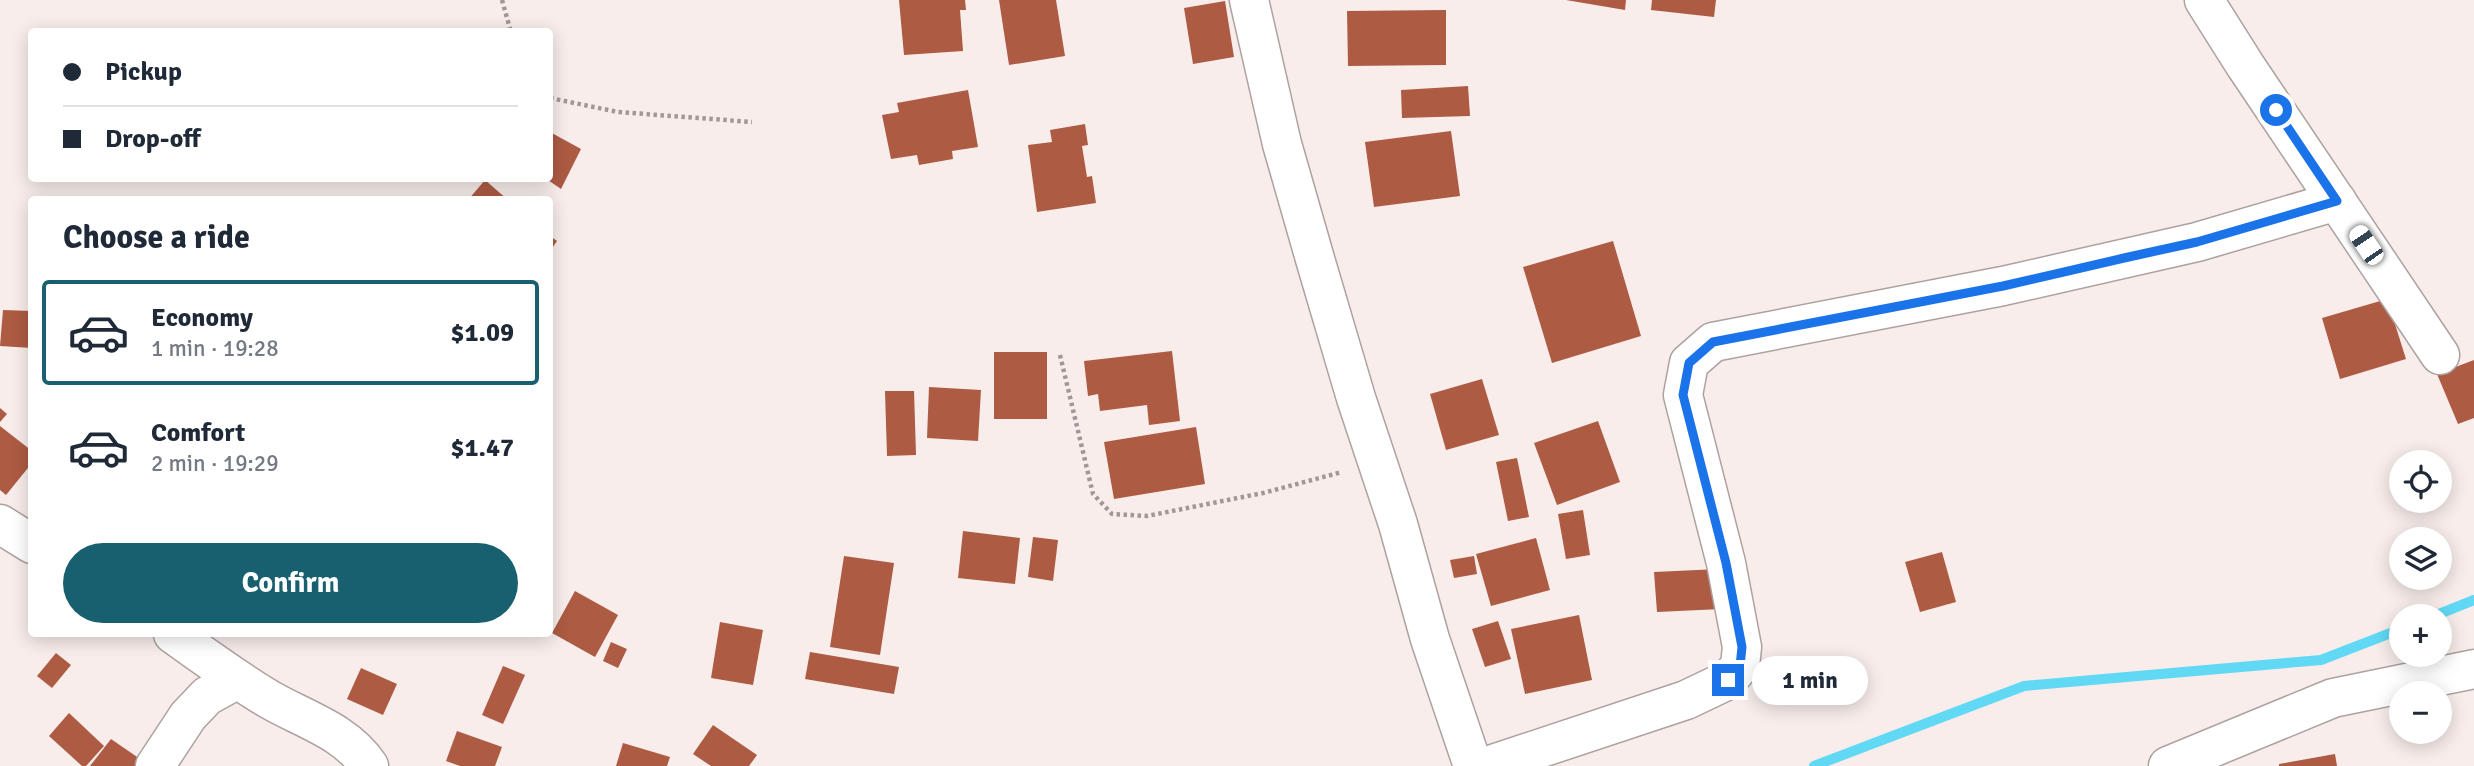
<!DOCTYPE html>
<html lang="en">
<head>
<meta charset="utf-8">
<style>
	:root { --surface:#fff; --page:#f2f2f3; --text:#1f2937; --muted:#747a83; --line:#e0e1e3; --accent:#186070 }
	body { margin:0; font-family:Signika,sans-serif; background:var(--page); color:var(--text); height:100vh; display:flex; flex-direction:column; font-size:26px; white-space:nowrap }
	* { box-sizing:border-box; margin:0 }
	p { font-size:23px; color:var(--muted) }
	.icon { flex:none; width:38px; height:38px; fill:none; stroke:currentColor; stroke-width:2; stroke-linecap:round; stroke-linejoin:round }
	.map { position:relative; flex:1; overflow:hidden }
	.sheet { position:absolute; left:28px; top:196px; width:525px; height:441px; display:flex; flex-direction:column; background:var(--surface); border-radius:7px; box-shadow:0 4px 18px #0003 }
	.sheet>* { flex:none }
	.guide { position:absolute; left:28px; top:28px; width:525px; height:154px; border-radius:7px; box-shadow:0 4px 18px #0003; display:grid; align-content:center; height:154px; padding:0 35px; background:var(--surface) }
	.tools { position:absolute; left:2389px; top:450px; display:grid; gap:14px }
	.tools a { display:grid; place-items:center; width:63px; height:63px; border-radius:50%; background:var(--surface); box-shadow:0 4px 18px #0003; font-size:35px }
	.end { position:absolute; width:32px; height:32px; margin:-16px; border:9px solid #1a73e8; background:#fff; box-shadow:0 0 0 4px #fff }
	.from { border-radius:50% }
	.bubble { position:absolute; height:49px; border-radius:24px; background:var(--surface); box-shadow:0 4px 18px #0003; font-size:23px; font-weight:800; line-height:49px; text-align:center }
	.car { position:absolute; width:21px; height:42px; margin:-21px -10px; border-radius:9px; box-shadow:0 0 5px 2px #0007; background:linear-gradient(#fff 24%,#345 0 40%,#fff 0 76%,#345 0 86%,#fff 0) }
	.guide b { display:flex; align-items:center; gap:24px; height:66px; font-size:26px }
	.guide b+b { border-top:2px solid var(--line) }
	.guide i { width:18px; height:18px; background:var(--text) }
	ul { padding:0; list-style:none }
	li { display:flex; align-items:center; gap:21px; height:105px; margin:0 14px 10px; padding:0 21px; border:4px solid transparent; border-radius:7px }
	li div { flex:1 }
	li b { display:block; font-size:26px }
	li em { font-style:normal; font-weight:800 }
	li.current { border-color:var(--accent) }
	li>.icon { width:63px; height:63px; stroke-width:1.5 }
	h2 { padding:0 35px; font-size:32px; line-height:84px }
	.primary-button { display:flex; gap:14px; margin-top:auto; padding:14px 35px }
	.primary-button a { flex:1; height:80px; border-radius:42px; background:var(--accent); color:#fff; font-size:28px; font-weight:800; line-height:80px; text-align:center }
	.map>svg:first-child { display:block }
</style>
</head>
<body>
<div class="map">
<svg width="2474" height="766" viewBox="0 0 2474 766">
	<rect width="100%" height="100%" fill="#f8edea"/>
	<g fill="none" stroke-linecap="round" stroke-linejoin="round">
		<g stroke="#61d9f5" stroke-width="10">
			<path d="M2434,616L2474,600"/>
			<path d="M1814,766L2024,686L2321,660L2401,629"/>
		</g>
	</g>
	<g fill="#ad5b43">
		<path d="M899,0H965L966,10H960L963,51L904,55Z"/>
		<path d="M999,0H1056L1065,56L1009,65Z"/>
		<path d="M1566,0H1626L1625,10Z"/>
		<path d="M1652,0H1716L1714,17L1651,10Z"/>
		<path d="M1225,1L1234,57L1193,64L1184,8Z"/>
		<path d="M1446,10V65L1348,66L1347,11Z"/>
		<path d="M1468,86L1470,116L1402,118L1401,90Z"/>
		<path d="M968,90L978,147L952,151L953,159L919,165L917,155L891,159L882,115L899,112L897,103Z"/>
		<path d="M1085,124L1088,145L1082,146L1087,177L1092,176L1096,203L1037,212L1028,145L1052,142L1050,130Z"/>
		<path d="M1451,131L1460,196L1374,207L1365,142Z"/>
		<path d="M550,132L581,149L561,189L545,178H550Z"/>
		<path d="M485,180L508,200H468Z"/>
		<path d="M550,236L557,241L550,251Z"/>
		<path d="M1613,241L1641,336L1552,363L1523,267Z"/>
		<path d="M2387,299L2406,359L2340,379L2322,318Z"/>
		<path d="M3,310L32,311V348L0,346Z"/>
		<path d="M1172,351L1180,421L1149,425L1147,405L1100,411L1098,394L1088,396L1084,361Z"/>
		<rect x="994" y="352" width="53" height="67"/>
		<path d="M2474,360V418L2458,424L2437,374Z"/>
		<path d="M1482,379L1499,435L1446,450L1430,394Z"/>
		<path d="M929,387L981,390L978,441L927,438Z"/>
		<path d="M885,391H914L916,455L887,456Z"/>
		<path d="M0,408L7,414L0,422Z"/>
		<path d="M1598,421L1620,482L1557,505L1534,443Z"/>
		<path d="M0,426L32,451V463L6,495L0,490Z"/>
		<path d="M1196,427L1205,484L1114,499L1104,442Z"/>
		<path d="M1517,458L1529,517L1508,521L1496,462Z"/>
		<path d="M1583,510L1590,555L1566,559L1558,514Z"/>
		<path d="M963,531L1020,538L1015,584L958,578Z"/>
		<path d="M1033,537L1058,540L1053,581L1028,577Z"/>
		<path d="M1536,538L1550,590L1491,606L1476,554Z"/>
		<path d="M1942,552L1956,602L1920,612L1905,562Z"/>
		<path d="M844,556L894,563L880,655L830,647Z"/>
		<path d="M1474,556L1477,574L1454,578L1450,560Z"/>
		<path d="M1719,569L1721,609L1657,612L1654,572Z"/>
		<path d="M575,591L618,615L595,657L552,633Z"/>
		<path d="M1579,615L1592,680L1525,694L1511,629Z"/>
		<path d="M1498,621L1511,659L1485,667L1472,629Z"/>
		<path d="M720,622L763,630L753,685L711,678Z"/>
		<path d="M611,642L627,649L618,668L603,661Z"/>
		<path d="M810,652L899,667L894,694L805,679Z"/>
		<path d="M56,653L71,665L52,688L37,676Z"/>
		<path d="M503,666L525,675L503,724L482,715Z"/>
		<path d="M361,668L397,684L383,715L347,699Z"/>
		<path d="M69,713L104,746L86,766H82L49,736Z"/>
		<path d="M713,725L757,755L749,766H711L693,754Z"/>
		<path d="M457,731L502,747L495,766H460L446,761Z"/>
		<path d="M111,739L143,761L140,766H90Z"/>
		<path d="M623,743L670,757L667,766H616Z"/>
		<path d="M2335,754L2337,766H2279V764Z"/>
	</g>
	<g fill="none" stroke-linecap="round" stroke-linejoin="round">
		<defs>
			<g id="minor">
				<path d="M1249,0L1282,144L1315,259L1356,398L1398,524L1430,639L1473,766"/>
				<path d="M2204,0L2245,65L2440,355"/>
				<path d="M0,524L32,544"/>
				<path d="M173,634C204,656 234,678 267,698C302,719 345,730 369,766"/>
				<path d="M155,766L188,716L207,696L236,680"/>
				<path d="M1487,766L1686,700L1728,680L1740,666L1742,647L1726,563L1683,395L1689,363L1713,342L2003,286L2197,242L2337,201"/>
				<path d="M2168,766L2333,698L2474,669"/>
			</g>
		</defs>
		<use href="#minor" stroke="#ada29f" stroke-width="41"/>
		<g stroke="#a09896" stroke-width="4.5" stroke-dasharray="3.5 3.5" stroke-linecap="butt">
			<path d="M502,0L511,32"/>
			<path d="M550,98L618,112L752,122"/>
			<path d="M1060,355L1093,494L1112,514L1147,516L1263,493L1342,472"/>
		</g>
		<use href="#minor" stroke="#fff" stroke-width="38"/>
	</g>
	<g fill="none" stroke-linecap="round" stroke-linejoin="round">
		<path stroke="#1a73e8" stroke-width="9" d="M1728,680L1740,666L1742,647L1726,563L1683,395L1689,363L1713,342L2003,286L2124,258L2197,242L2337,201L2276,110"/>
	</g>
</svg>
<div class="tools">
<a><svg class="icon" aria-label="locate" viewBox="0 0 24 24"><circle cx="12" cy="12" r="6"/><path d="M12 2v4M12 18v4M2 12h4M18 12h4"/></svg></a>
<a><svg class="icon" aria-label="layers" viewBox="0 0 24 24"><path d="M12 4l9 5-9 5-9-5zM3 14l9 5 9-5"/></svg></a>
<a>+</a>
<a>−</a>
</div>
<i class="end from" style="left:2276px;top:110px"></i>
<i class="end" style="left:1728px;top:680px"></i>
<div class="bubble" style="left:1752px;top:656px;width:116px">1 min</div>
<i class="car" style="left:2366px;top:245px;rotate:326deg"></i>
<div class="guide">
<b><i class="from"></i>Pickup</b>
<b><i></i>Drop-off</b>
</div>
<section class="sheet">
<h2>Choose a ride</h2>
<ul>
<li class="current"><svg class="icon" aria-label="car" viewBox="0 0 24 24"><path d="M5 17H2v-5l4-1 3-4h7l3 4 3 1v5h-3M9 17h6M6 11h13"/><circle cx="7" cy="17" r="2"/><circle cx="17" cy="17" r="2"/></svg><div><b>Economy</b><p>1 min · 19:28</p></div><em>$1.09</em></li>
<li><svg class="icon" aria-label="car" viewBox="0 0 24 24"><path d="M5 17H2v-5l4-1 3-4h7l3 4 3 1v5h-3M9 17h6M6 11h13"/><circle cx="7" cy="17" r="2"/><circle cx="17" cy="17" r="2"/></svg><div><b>Comfort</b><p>2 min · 19:29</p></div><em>$1.47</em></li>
</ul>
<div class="primary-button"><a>Confirm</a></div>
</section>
</div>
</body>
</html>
